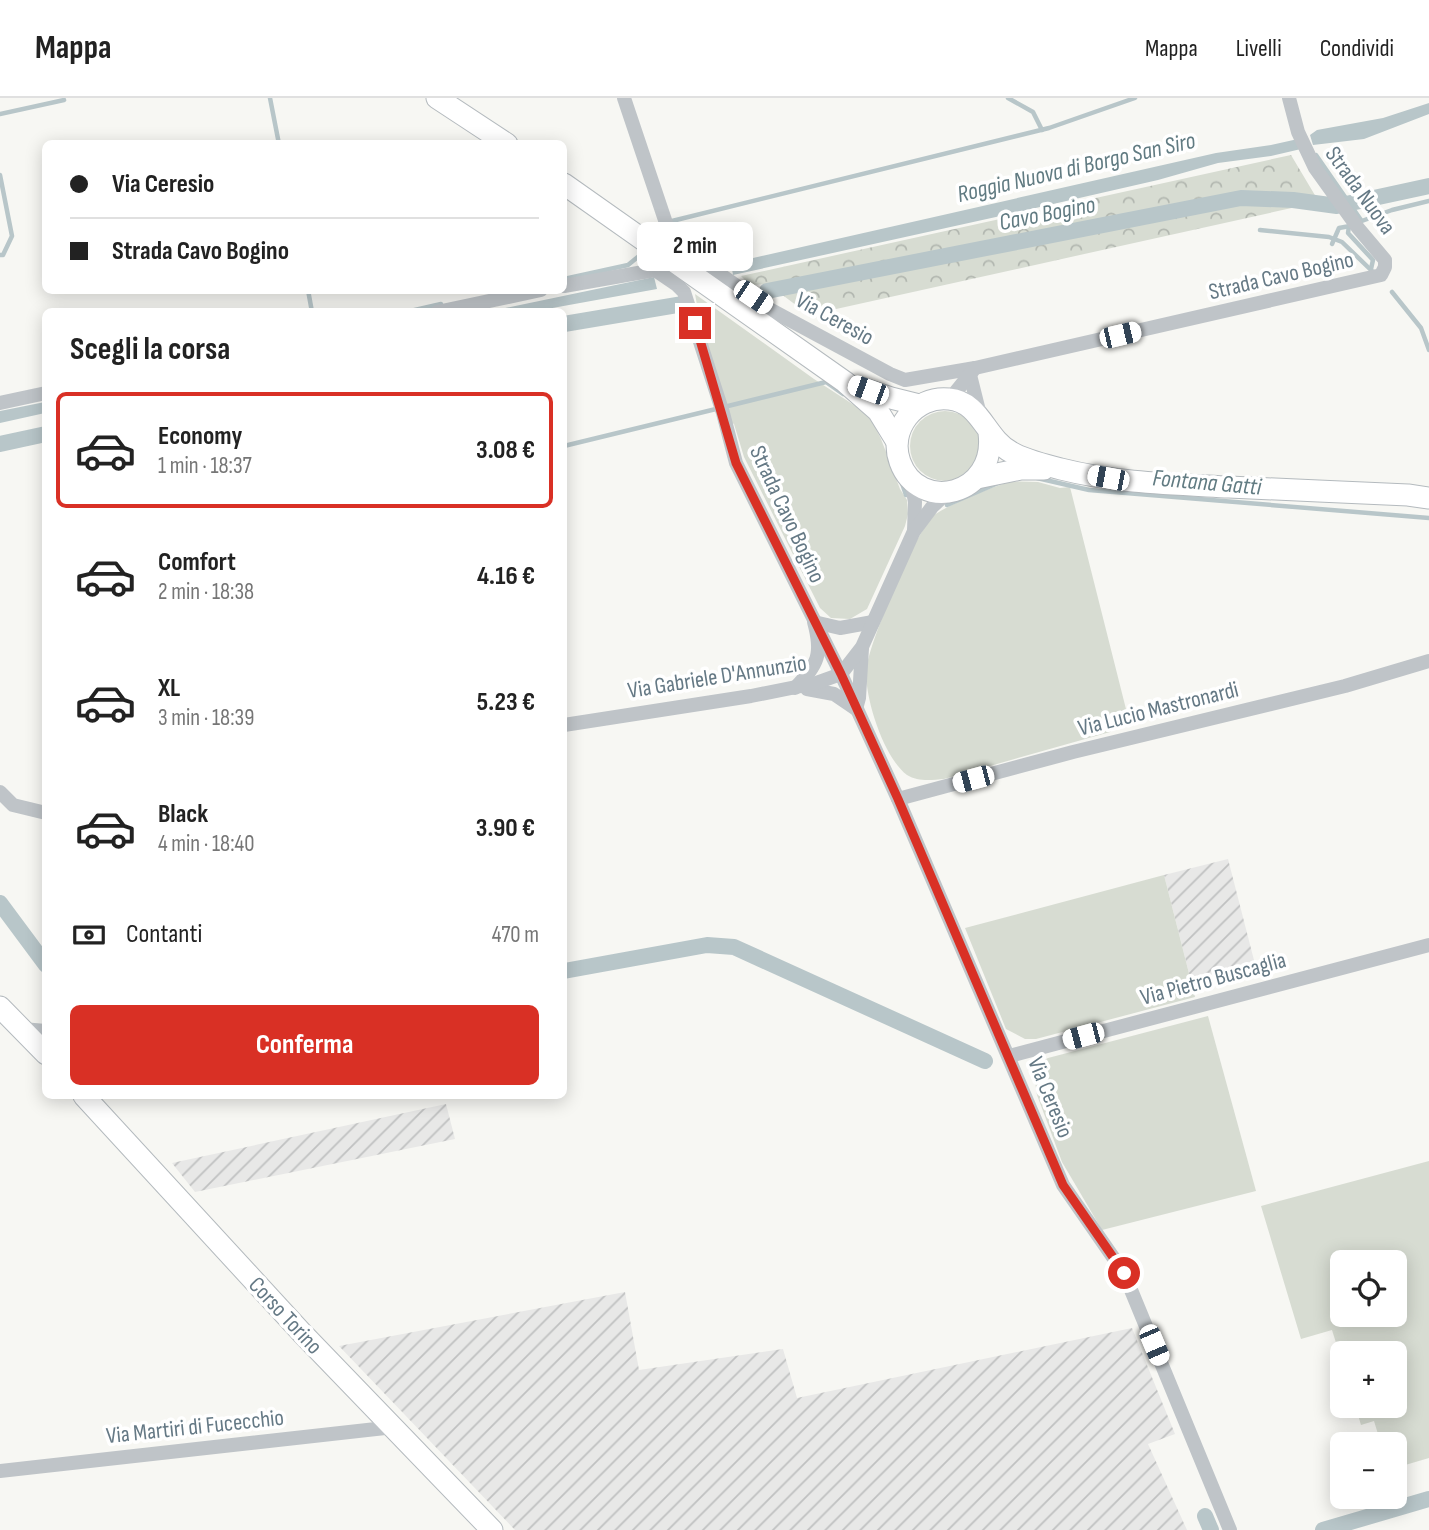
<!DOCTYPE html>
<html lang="it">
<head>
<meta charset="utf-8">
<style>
	:root { --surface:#fff; --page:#f2f2f2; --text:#222; --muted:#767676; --line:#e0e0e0; --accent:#d93025 }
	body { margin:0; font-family:"Sofia Sans Condensed",sans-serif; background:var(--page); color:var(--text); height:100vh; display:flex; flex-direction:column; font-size:26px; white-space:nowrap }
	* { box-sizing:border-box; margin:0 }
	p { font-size:23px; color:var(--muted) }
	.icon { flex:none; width:38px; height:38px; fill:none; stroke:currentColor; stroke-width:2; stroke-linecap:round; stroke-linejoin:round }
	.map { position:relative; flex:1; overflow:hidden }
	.side { position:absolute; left:42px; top:210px; width:525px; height:791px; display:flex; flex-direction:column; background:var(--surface); border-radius:10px; box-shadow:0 4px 18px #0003 }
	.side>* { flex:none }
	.hud { position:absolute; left:42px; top:42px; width:525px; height:154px; border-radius:10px; box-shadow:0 4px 18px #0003; display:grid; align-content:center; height:154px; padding:0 28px; background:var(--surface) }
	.tools { position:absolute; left:1330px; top:1152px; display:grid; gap:14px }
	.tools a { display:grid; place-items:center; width:77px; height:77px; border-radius:10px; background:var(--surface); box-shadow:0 4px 18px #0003; font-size:35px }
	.end { position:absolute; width:32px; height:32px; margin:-16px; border:9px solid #d93025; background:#fff; box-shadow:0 0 0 4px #fff }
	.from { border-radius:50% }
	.bubble { position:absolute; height:49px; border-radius:10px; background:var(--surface); box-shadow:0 4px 18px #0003; font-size:23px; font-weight:700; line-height:49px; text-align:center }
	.car { position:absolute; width:21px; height:42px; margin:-21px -10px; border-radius:9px; box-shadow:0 0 5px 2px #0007; background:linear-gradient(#fff 24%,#345 0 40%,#fff 0 76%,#345 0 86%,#fff 0) }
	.hud b { display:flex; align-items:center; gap:24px; height:66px; font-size:26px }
	.hud b+b { border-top:2px solid var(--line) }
	.hud i { width:18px; height:18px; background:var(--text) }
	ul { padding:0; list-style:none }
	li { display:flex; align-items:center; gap:21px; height:116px; margin:0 14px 10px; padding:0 14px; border:4px solid transparent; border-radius:10px }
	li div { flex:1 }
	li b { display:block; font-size:26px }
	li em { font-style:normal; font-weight:700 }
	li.selected { border-color:var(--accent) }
	li>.icon { width:63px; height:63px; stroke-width:1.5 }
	h2 { padding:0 28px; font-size:32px; line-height:84px }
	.pay { display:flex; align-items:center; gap:18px; height:77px; padding:0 28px; font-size:26px }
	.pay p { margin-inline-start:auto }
	.button { display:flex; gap:14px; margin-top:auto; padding:14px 28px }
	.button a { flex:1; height:80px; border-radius:10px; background:var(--accent); color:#fff; font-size:28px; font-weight:700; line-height:80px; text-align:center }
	header { display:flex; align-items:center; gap:42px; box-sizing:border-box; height:98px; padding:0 35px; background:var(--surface); border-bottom:2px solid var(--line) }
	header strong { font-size:33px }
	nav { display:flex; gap:38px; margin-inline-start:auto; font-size:24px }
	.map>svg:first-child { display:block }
</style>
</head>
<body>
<header>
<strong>Mappa</strong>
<nav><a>Mappa</a><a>Livelli</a><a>Condividi</a></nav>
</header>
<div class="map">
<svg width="1429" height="1432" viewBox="0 0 1429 1432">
	<defs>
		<pattern id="industrial-furrows" width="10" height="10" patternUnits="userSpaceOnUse" patternTransform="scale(1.75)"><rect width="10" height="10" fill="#e8e8e7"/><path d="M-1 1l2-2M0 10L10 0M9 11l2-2" fill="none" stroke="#c0c1c1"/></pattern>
		<pattern id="forest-crowns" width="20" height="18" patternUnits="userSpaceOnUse" patternTransform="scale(1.75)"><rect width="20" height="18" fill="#d7dcd2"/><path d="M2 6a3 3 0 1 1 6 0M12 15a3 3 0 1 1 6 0" fill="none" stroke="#b2b7b0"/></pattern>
	</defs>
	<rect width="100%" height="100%" fill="#f7f7f3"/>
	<g fill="url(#industrial-furrows)">
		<path d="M1228,761L1256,870L1192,887L1164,777Z"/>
		<path d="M446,1006L455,1041L195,1094L172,1065Z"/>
		<path d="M625,1194L639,1272L783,1251L797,1300L1132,1230L1175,1336L1148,1346L1187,1432H515L339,1248Z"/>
	</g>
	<g fill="#d7dcd2" fill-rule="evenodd">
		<path d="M695,196L814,281L860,311L872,323L881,341L900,391L907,402L908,416L905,428L867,511L850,521L831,520L820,510L744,359L734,326L728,323L702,234Z"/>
		<circle cx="945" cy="348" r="35"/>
		<path d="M1038,384L1060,390L1070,389L1127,615L1122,624L1110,634L944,681C932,682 918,684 907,677C884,660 866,603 866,575C866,551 915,435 933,418C943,409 998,386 1011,384C1020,383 1029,384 1038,384Z"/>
		<path d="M1164,777L1195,899L1036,941H1025L1006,931L965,830Z"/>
		<path d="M1208,918L1256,1093L1102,1132L1062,1064L1037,997L1034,976L1039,965L1048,960Z"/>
		<path d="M1429,1063V1360L1395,1370V1346H1381L1374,1323L1361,1327L1355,1307H1395V1255H1342V1264L1332,1232L1301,1241L1261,1108ZM1342,1164H1395V1216H1342Z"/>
	</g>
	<path fill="url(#forest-crowns)" d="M1291,57L1319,104L809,217L768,186L750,187L741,178Z"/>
	<g fill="#b8c6c9">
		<path d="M1429,5V16L1364,41L1313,47L1310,37L1317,32L1383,20Z"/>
		<path d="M1298,41L1301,51L1271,58L1218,65L1158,82L1014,115L733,177L731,165L1216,55L1271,47Z"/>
		<path d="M654,179L657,191L536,213L486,214Z"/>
		<path d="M45,304V315L0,325V313Z"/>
	</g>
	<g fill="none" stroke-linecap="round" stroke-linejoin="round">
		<g stroke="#b8c6c9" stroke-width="4.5">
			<path d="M270,0L279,46"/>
			<path d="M1008,0L1033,14L1042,32"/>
			<path d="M0,16L64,2"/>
			<path d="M1316,57L1361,122"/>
			<path d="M0,77L12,138L3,157H0"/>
			<path d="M672,123L1049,30L1135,0"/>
			<path d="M1359,124L1392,112L1429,103"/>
			<path d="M1349,128L1348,135L1373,162L1371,171"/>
			<path d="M1260,132L1329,139L1342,144L1373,174"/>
			<path d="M1332,146L1339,130L1350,128"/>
			<path d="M564,181L628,167L639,158"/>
			<path d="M308,192L312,214"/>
			<path d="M1392,194L1421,230L1429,252"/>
			<path d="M406,214L441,206"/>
			<path d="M728,308L826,284L843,296"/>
			<path d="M564,348L716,311"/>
			<path d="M1037,380L1089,392L1429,420"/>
			<path d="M902,385L906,397"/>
			<path d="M947,407L998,385"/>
		</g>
		<g stroke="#b8c6c9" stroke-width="16">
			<path d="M1346,106L1429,88"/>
			<path d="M767,193L1241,100L1293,102L1337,108"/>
			<path d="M564,226L683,206"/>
			<path d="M0,346L46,336"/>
			<path d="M0,805L46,867"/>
			<path d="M564,873L707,847L734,849L985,963"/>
			<path d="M1205,1418L1211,1432"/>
			<path d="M1323,1432L1429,1401"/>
		</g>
		<defs>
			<g id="secondary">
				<path d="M437,0L507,46"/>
				<path d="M564,86L845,284L878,313L897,344"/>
				<path d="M858,289L891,300L919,307"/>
				<path d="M989,335C997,398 919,416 900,364C888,332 915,297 949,301C981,304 985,340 1011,354C1024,362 1046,367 1061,371C1116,385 1172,386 1229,389C1289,392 1348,394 1408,397L1429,400"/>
				<path d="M977,380L1021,371H1044"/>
				<path d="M0,909L46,956"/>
				<path d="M84,998L302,1235L492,1432"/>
			</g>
		</defs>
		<use href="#secondary" stroke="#b4babe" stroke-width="23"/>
		<g stroke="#bfc4c8" stroke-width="14">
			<path d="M624,0L669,134L677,146L771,212L890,276L905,282L975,270"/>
			<path d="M564,188L655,172L677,187L684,194L723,315L736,365L841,576L898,701L1063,1087L1124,1175L1230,1432"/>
			<path d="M437,214L541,192"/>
			<path d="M970,277L980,317"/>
			<path d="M950,301L975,270L1381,177L1385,169V162L1358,130L1315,70L1298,34L1289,0"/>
			<path d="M0,305L46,295"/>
			<path d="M911,382L915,404L914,433"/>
			<path d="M795,590C818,566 823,557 814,524L840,530L873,524"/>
			<path d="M807,591L834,596L856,611L859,600L862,550"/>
			<path d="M564,627L751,598L816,585L841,576L862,549L914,433L932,409L948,394"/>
			<path d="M0,694L13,707L46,715"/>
			<path d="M898,701L1073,654L1345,588L1429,563"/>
			<path d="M22,931L46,933"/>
			<path d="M1009,958L1429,847"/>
			<path d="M0,1373L394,1329"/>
		</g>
		<use href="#secondary" stroke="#fff" stroke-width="21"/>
	</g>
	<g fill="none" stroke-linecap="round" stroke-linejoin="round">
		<path stroke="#d93025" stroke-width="9" d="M695,225L736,365L841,576L898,701L1063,1087L1124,1175"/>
	</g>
	<g text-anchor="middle" stroke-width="7" stroke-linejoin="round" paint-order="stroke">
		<g font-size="23" fill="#657985" stroke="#fff">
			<text transform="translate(1361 92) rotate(54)" y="8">Strada Nuova</text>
			<text transform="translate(1281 177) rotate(-13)" y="8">Strada Cavo Bogino</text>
			<text transform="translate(835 220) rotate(29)" y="8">Via Ceresio</text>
			<text transform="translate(788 416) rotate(65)" y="8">Strada Cavo Bogino</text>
			<text transform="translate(717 578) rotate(-9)" y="8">Via Gabriele D'Annunzio</text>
			<text transform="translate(1158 610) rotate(-14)" y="8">Via Lucio Mastronardi</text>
			<text transform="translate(1213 880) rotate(-15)" y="8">Via Pietro Buscaglia</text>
			<text transform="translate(1051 999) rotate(68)" y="8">Via Ceresio</text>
			<text transform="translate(286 1217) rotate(47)" y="8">Corso Torino</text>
			<text transform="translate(195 1328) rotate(-6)" y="8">Via Martiri di Fucecchio</text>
		</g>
		<g font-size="24" font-style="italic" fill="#617b82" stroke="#fff">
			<text transform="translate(1076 69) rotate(-13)" y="8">Roggia Nuova di Borgo San Siro</text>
			<text transform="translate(1047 115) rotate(-11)" y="8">Cavo Bogino</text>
			<text transform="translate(1207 384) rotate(5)" y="8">Fontana Gatti</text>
		</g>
	</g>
</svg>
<div class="tools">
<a><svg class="icon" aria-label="locate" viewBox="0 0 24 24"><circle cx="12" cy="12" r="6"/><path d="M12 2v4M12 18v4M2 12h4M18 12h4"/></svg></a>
<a>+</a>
<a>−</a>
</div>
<i class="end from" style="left:1124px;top:1175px"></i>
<i class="end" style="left:695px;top:225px"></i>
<div class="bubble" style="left:637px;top:124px;width:116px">2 min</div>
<i class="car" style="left:753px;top:199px;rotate:124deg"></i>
<i class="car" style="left:1120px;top:237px;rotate:77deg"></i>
<i class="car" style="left:868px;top:292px;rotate:290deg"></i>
<i class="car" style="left:1108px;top:380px;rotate:281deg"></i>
<i class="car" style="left:973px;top:681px;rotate:255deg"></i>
<i class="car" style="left:1083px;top:938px;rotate:255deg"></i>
<i class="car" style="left:1154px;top:1247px;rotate:157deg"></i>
<div class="hud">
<b><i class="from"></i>Via Ceresio</b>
<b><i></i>Strada Cavo Bogino</b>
</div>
<section class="side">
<h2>Scegli la corsa</h2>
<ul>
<li class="selected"><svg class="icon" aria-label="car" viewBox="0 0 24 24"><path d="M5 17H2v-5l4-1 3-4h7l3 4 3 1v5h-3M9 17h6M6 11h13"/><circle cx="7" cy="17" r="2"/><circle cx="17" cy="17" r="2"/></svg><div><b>Economy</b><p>1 min · 18:37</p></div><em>3.08 €</em></li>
<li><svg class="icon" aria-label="car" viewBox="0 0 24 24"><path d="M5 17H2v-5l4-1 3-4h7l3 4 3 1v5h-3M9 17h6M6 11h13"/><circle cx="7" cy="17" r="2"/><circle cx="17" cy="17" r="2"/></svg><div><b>Comfort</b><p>2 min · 18:38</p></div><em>4.16 €</em></li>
<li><svg class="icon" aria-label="car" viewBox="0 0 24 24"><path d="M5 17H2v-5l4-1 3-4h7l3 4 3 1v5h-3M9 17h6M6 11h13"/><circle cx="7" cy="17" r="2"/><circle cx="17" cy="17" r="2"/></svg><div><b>XL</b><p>3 min · 18:39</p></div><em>5.23 €</em></li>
<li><svg class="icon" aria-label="car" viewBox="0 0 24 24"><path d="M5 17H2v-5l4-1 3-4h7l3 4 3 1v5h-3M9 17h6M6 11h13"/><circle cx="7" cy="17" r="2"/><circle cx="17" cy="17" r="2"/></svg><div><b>Black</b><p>4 min · 18:40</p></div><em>3.90 €</em></li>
</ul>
<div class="pay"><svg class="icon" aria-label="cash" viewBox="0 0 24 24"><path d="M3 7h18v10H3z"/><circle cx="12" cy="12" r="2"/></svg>Contanti<p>470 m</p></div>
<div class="button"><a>Conferma</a></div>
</section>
</div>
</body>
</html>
